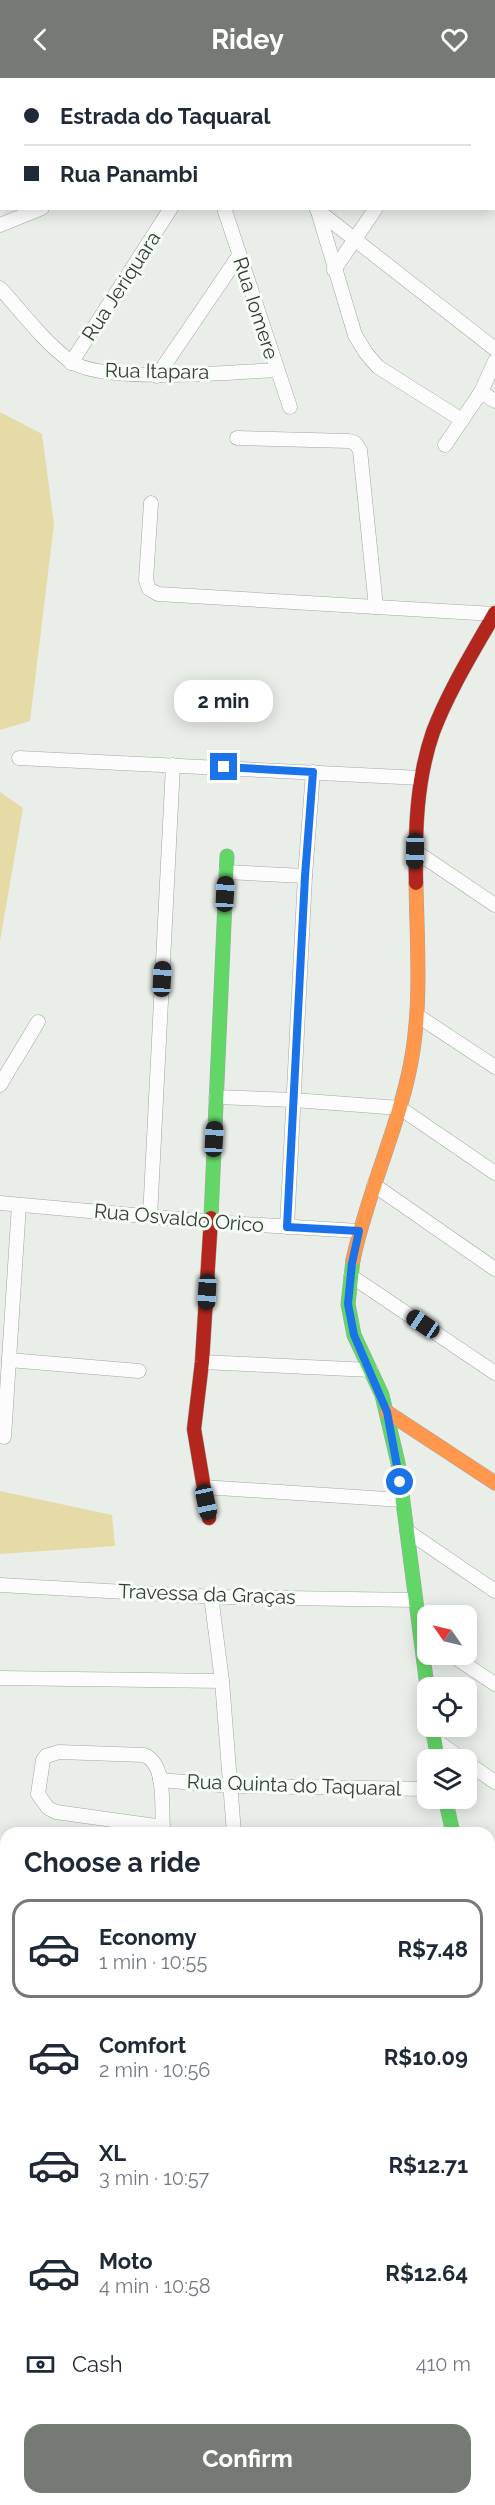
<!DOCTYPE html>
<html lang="en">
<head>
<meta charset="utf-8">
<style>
	:root { --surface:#fff; --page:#f6f6f7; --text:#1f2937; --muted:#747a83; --line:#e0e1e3; --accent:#767a75 }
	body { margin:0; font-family:Raleway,sans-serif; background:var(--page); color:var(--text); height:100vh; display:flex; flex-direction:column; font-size:22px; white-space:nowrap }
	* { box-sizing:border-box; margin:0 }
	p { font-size:20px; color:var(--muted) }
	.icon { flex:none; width:33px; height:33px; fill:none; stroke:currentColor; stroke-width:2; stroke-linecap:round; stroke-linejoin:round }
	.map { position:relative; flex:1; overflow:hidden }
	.side { position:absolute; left:0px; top:1749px; width:495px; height:678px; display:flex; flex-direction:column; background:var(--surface); border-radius:18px 18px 0 0; box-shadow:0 3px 15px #0003 }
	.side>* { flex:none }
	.guide { position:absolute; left:0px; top:0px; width:495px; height:132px; box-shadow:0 3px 15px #0003; display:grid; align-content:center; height:132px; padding:0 24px; background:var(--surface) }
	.needle { width:39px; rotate:304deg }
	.fabs { position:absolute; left:417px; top:1527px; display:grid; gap:12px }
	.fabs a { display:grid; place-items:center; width:60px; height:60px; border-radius:12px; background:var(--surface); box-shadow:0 3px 15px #0003; font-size:30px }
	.end { position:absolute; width:27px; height:27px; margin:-14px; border:8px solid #1a73e8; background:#fff; box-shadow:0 0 0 3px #fff }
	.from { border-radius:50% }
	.bubble { position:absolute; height:42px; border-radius:18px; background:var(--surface); box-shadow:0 3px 15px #0003; font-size:20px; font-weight:700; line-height:42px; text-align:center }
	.car { position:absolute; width:18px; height:36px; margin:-18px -9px; border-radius:8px; box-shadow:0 0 4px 2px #0007; background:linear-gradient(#222 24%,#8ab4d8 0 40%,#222 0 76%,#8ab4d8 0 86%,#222 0) }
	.guide b { display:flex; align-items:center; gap:21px; height:57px; font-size:22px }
	.guide b+b { border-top:2px solid var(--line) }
	.guide i { width:15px; height:15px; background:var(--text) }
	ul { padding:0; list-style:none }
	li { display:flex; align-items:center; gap:18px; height:99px; margin:0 12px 9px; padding:0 12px; border:3px solid transparent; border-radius:18px }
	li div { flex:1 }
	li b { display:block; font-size:22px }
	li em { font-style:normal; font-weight:700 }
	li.active { border-color:var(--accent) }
	li>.icon { width:54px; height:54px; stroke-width:1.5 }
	h2 { padding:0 24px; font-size:27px; line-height:72px }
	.pay { display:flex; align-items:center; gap:15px; height:66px; padding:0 24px; font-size:22px }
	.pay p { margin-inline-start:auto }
	.cta { display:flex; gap:12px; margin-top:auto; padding:12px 24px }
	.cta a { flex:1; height:69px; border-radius:18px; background:var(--accent); color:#fff; font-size:24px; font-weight:700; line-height:69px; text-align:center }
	header { display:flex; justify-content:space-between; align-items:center; height:78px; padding:0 24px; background:var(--accent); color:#fff; font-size:27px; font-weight:700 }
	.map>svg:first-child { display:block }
</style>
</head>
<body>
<header><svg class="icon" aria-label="back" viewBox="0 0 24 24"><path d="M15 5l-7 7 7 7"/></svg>Ridey<svg class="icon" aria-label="heart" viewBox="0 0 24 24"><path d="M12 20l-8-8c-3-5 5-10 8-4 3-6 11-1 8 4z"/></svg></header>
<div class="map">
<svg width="495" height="2427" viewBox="0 0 495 2427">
	<rect width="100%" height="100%" fill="#e9eee9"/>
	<g fill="#e6daa6">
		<path d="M0,334L42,356L54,446L30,643L0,652Z"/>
		<path d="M0,714L23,730L0,863Z"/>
		<path d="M0,1413L112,1437L115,1468L0,1476Z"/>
	</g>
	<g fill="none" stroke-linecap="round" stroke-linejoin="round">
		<defs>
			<g id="street">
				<path d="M150,2L151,0"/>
				<path d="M264,2L266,0"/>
				<path d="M398,2L399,0"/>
				<path d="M440,2L441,0"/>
				<path d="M0,85H2"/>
				<path d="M224,130L290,329"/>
				<path d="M317,130L355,257L366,275L378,289L462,342"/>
				<path d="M317,132L495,271"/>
				<path d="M0,147L42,130"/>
				<path d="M334,192L376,130"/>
				<path d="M0,210C22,234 43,263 70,283C100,306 235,294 276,292"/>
				<path d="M71,285L171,130"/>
				<path d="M157,298L238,179"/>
				<path d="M481,314L495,323"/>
				<path d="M237,360L349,363L355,365L360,372L376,529"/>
				<path d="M445,367L481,314L495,283"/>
				<path d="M151,425L146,502L149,511L158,516L494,536"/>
				<path d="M19,680L421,700"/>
				<path d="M415,773L495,827"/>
				<path d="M226,794L305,798"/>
				<path d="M418,938L495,989"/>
				<path d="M0,1007L38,944"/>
				<path d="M216,1019L294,1022L400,1030L495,1095"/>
				<path d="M374,1107L495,1191"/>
				<path d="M0,1125L211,1144L359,1153"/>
				<path d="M150,1139L173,687"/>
				<path d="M287,1149L305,798L313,694"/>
				<path d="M351,1198L495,1295"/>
				<path d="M9,1282L139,1293"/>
				<path d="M202,1284L371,1292"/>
				<path d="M4,1359L19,1127"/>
				<path d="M203,1409L402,1422"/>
				<path d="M407,1453L495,1513"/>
				<path d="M0,1507L215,1519L415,1522"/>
				<path d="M211,1518L222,1603L234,1755"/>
				<path d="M450,1576L495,1606"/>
				<path d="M0,1600L222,1603"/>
				<path d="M434,1661L463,1682"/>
				<path d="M466,1684L495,1704"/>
				<path d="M160,1702L231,1708L428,1711"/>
				<path d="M163,1749L56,1734L48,1730L38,1716L43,1682L46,1678L59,1674L144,1677C167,1686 161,1728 163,1749V1755"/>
				<path d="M0,1800L6,1802"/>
				<path d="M0,1854L6,1855"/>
				<path d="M0,1939L6,1941"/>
				<path d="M0,1985L6,1986"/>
				<path d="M0,2020L6,2022"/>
				<path d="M0,2060L6,2062"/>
				<path d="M0,2101L6,2103"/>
				<path d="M0,2139L6,2141"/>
				<path d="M489,2166L495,2168"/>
				<path d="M0,2182L6,2183"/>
				<path d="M0,2258L6,2260"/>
				<path d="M0,2288L6,2291"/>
				<path d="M0,2366L6,2368"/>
				<path d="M133,2421L149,2427"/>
				<path d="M338,2421L353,2427"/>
			</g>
			<g id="fast">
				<path d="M346,0L348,2"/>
				<path d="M211,1140L227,778"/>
				<path d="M353,1182L348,1226L354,1257L382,1317L398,1385L428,1616"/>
				<path d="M432,1648L438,1682"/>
				<path d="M445,1720L453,1755"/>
				<path d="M489,1887L495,1908"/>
				<path d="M489,2253L495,2237"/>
				<path d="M362,2427L366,2421"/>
			</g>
			<g id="slow">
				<path d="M353,1182C367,1115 398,1052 411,984C422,925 417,865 416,805"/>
				<path d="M387,1334L495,1405"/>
			</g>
			<g id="jam">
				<path d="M494,116L495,117"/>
				<path d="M416,805C415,755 416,703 433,654C449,612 473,574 495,535"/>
				<path d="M209,1440L194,1351L202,1284L211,1140"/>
			</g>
		</defs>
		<use href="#street" stroke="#a3a6a2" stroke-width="15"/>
		<use href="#fast" stroke="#a3a6a2" stroke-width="15"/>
		<use href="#slow" stroke="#a3a6a2" stroke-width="15"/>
		<use href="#jam" stroke="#a3a6a2" stroke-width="15"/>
		<use href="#street" stroke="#fcfcfc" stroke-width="14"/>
		<use href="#fast" stroke="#63d668" stroke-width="14"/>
		<use href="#slow" stroke="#ff974d" stroke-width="14"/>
		<use href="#jam" stroke="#b3261e" stroke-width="14"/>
	</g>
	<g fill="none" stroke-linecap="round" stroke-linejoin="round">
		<path stroke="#1a73e8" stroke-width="8" d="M224,689L313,694L305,798L287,1149L359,1153L352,1185L348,1226L354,1257L387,1334L400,1404"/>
	</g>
	<g text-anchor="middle" stroke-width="6" stroke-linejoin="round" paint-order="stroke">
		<g font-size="20" fill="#383b37" stroke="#f5fef4">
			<text transform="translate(121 208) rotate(-57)" y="7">Rua Jeriquara</text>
			<text transform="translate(256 230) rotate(72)" y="7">Rua Iomere</text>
			<text transform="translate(157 293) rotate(1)" y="7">Rua Itapara</text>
			<text transform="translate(179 1140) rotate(5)" y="7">Rua Osvaldo Orico</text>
			<text transform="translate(207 1516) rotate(2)" y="7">Travessa da Graças</text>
			<text transform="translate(294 1707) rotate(2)" y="7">Rua Quinta do Taquaral</text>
		</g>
	</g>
</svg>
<div class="fabs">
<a><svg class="needle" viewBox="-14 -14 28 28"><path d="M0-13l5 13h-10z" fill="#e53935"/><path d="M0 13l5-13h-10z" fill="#747a83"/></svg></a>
<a><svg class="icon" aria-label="locate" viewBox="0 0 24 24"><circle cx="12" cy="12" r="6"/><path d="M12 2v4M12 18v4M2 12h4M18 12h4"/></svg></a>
<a><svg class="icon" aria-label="layers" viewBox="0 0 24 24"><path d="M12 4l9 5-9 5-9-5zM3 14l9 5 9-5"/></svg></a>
</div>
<i class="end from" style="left:400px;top:1404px"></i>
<i class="end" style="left:224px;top:689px"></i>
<div class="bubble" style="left:174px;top:602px;width:99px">2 min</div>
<i class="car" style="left:415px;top:773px;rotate:181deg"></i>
<i class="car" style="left:225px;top:816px;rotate:3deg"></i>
<i class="car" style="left:162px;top:901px;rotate:3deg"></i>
<i class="car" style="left:214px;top:1061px;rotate:3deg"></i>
<i class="car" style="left:207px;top:1214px;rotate:183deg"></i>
<i class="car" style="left:423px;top:1246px;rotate:304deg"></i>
<i class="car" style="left:206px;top:1424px;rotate:168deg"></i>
<div class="guide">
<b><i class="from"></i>Estrada do Taquaral</b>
<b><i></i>Rua Panambi</b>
</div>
<section class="side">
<h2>Choose a ride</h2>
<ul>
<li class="active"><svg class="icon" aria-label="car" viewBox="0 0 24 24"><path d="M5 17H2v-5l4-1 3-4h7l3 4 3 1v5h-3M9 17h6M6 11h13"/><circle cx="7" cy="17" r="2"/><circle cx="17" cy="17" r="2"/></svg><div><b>Economy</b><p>1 min · 10:55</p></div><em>R$7.48</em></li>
<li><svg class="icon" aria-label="car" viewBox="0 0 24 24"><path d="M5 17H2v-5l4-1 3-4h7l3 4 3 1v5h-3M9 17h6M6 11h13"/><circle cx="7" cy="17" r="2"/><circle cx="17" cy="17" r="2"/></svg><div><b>Comfort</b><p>2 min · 10:56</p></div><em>R$10.09</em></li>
<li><svg class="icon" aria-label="car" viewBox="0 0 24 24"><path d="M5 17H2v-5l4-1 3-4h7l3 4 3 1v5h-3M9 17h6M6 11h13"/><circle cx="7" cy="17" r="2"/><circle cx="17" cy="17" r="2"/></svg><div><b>XL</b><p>3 min · 10:57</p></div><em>R$12.71</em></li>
<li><svg class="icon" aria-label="car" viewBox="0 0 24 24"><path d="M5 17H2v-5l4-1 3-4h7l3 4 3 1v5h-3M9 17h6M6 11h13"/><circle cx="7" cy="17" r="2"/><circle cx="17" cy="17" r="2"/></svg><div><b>Moto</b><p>4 min · 10:58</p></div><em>R$12.64</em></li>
</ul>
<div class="pay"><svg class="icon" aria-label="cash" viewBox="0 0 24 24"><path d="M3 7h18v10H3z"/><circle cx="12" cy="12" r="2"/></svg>Cash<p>410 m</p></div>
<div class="cta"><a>Confirm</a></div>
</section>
</div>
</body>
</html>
